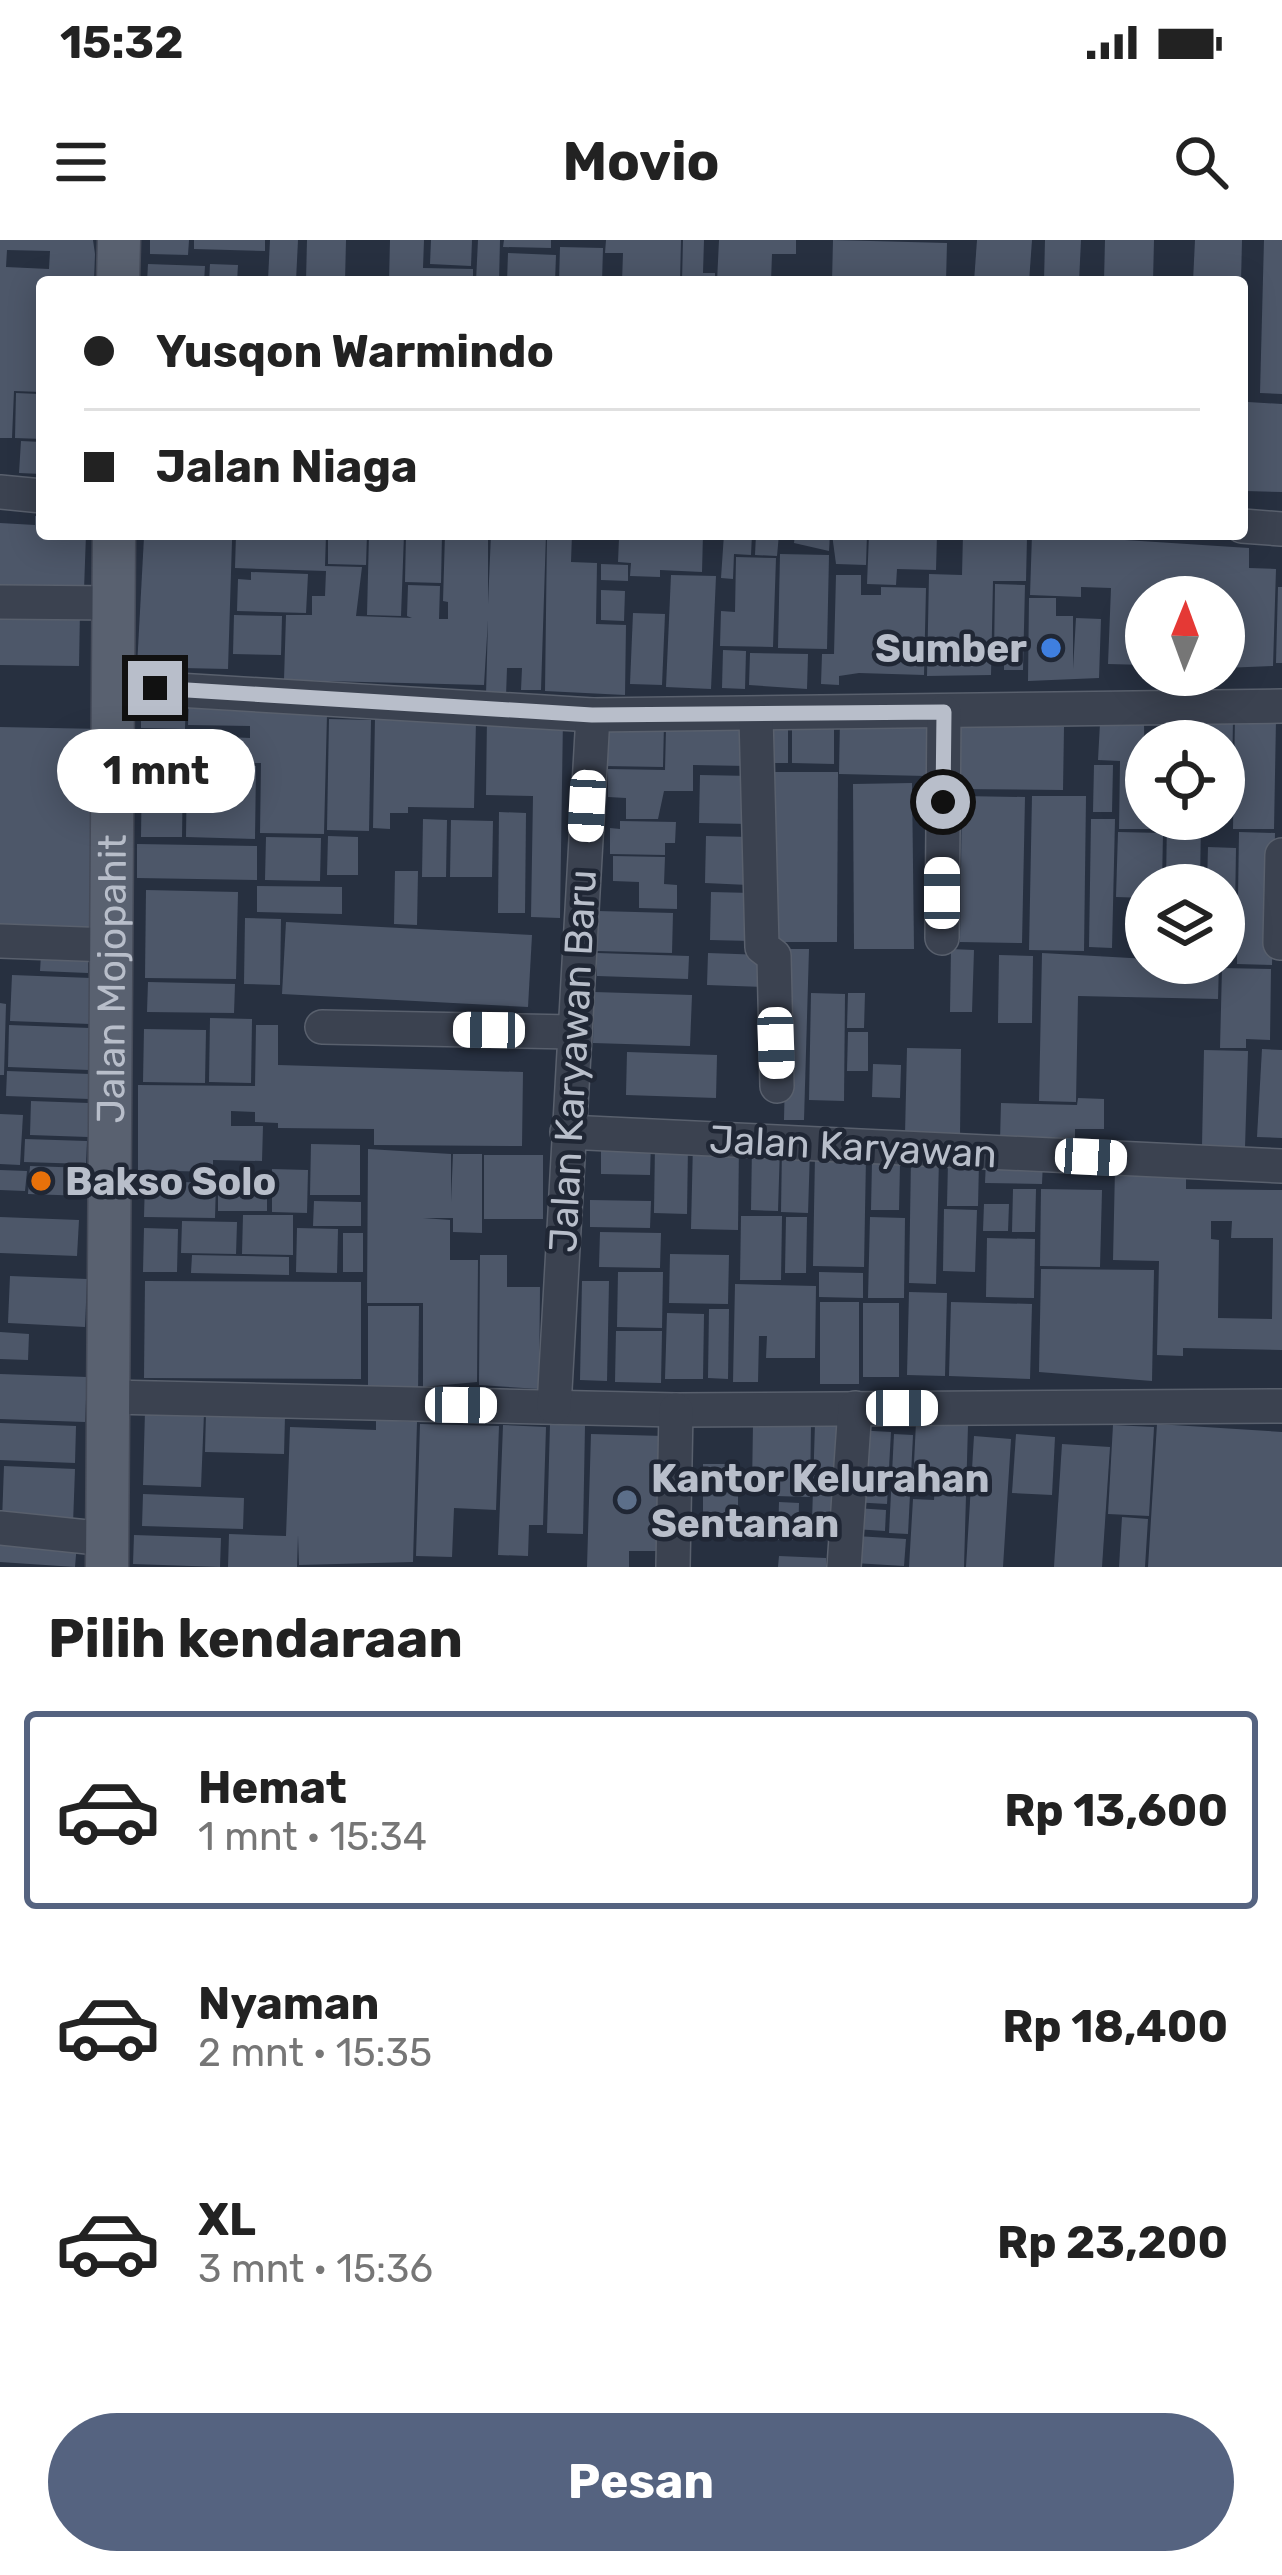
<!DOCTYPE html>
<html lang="id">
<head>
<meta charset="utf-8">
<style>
	:root { --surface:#fff; --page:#f2f2f2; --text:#222; --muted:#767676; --line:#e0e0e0; --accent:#556380 }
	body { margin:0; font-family:Rubik,sans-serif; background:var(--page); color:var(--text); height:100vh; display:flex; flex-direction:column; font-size:45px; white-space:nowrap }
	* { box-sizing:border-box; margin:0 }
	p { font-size:39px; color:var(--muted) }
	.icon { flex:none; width:66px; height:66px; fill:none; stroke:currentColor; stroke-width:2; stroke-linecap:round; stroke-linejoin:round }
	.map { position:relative; height:1327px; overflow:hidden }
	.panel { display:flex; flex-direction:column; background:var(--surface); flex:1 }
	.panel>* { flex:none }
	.top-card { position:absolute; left:36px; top:36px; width:1212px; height:264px; border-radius:12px; box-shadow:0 6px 30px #0003; display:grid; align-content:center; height:264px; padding:0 48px; background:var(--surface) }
	.needle { width:78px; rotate:1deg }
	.controls { position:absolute; left:1125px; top:336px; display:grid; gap:24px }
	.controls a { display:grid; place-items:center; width:120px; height:120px; border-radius:50%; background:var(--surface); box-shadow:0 6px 30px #0003; font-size:60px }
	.end { position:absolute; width:54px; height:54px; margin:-27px; border:15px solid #b8beca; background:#111; box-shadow:0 0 0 6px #111 }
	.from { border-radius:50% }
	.bubble { position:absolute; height:84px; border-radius:42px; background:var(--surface); box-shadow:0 6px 30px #0003; font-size:39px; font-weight:700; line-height:84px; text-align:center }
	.car { position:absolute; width:36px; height:72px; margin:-36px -18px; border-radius:15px; box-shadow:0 0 9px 3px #0007; background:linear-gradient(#fff 24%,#345 0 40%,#fff 0 76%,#345 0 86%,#fff 0) }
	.top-card b { display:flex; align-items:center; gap:42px; height:114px; font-size:45px }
	.top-card b+b { border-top:3px solid var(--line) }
	.top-card i { width:30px; height:30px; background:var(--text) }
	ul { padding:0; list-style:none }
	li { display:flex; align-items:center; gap:36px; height:198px; margin:0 24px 18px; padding:0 24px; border:6px solid transparent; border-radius:12px }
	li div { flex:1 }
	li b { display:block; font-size:45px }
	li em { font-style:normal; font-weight:700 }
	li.active { border-color:var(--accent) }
	li>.icon { width:108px; height:108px; stroke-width:1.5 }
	h2 { padding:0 48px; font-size:54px; line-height:144px }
	.action { display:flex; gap:24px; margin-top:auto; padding:24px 48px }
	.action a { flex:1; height:138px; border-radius:72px; background:var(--accent); color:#fff; font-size:48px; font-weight:700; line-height:138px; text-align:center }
	.status { display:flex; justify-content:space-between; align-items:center; height:84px; padding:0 60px; background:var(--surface); direction:ltr }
	.status svg { height:33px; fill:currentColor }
	header { display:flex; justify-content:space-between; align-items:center; height:156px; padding:0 48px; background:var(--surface); font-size:54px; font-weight:700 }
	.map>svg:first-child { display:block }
</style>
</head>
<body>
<div class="status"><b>15:32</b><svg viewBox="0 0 49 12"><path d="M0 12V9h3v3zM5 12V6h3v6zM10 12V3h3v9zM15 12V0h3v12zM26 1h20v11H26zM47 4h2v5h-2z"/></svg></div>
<header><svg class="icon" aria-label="menu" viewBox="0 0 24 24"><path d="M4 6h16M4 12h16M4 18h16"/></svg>Movio<svg class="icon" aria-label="search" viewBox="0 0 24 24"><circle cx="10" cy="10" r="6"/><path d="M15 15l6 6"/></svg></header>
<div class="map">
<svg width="1282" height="1327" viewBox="0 0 1282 1327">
	<rect width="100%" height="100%" fill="#273040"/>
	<g fill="#4d5769" fill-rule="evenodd">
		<path d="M0,0H93L95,14L94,42H42V152L14,151L12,198H0ZM7,10L50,11L49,29L6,27Z"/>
		<path d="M150,0H189L188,15L150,14Z"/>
		<path d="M194,0H265V11L194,9Z"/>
		<path d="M270,0H298L296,41L268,40Z"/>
		<path d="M307,0H346L345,42H306Z"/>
		<path d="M390,0H424L423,28L473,29V42H389Z"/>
		<path d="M431,0H472L471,26L430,24Z"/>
		<path d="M478,0H500L499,42H476Z"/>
		<path d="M504,0H551V8L503,7Z"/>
		<path d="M606,0H681L680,42H622L623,13H605Z"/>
		<path d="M683,0H704L703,33H715V42H682Z"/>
		<path d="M719,0H796V14H772L771,42H717Z"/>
		<path d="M833,0L947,3L946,42L867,36V42H832Z"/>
		<path d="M977,0H1032L1029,42H974Z"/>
		<path d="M1045,0H1081L1079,42H1044Z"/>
		<path d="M1105,0H1154L1153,42H1104Z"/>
		<path d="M1195,0H1242L1241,42H1193Z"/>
		<path d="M1264,0H1282V154L1260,153Z"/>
		<path d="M560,7L603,8L602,42H559Z"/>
		<path d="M508,13L556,15L555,42H507Z"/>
		<path d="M148,24L205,26L204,42H147Z"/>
		<path d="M210,24L238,25L237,42H209Z"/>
		<path d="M16,153L39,154L42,199L15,198Z"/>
		<path d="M1248,162L1282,164V252L1245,251Z"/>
		<path d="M21,201L42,202V234L19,233Z"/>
		<path d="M35,276L42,277V294H86L84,350L0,346V283L35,285Z"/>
		<path d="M236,294H326L325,326L362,327L356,376L412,378L407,376L408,345L440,346L439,379H448V362L443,361L445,294H488V364L491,294H546L541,450H521L522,428H507L506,456L486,455L488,380L484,445L284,440L286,375H312V356H325L326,331L235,328Z"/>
		<path d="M328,294H367L366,325L328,324Z"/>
		<path d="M369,294H404L401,376L367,375Z"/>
		<path d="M406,294H442L441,343L405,342Z"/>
		<path d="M547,294H572L571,322L597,323L596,384L626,385L625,455L545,451Z"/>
		<path d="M627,294H703L702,332L660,330V337L630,336L631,323L618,322L619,298Z"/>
		<path d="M724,294H752L751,315L734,314L733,339L721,338Z"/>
		<path d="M756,294H779L777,316L755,315Z"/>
		<path d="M795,294H830L829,311L794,303Z"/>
		<path d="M832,294H867L866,325L836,324Z"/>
		<path d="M869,294H937L936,330L897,329L896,345L867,344Z"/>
		<path d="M963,294L1027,297L1026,341H993L991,435L927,436L929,334L962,335Z"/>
		<path d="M1032,294L1249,308V328L1276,329L1273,426L1224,428V357H1146V425L1108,424L1111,348L1081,347V357L1030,355Z"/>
		<path d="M144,297L232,300L228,429L137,427Z"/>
		<path d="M780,314L829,315L827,409L778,408Z"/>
		<path d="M736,317L776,318L773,407L720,406L721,371L735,372Z"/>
		<path d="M601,324L628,325V341L601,340Z"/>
		<path d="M251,332L308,334L306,373L237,371L238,339L251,340Z"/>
		<path d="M671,335L716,336L711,449L666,447Z"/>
		<path d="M836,335H861V355H881V347L926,348L924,435L859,433L839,436V445L821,444L822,414H834Z"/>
		<path d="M995,344L1025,345L1023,430H1004V419L994,418Z"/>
		<path d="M1278,347H1282V423H1276Z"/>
		<path d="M601,350L625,351L624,381L601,380Z"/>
		<path d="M1029,358H1056V376H1073V429L1076,378L1101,379L1099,438L1028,441Z"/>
		<path d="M0,368L80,369L79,426L0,425Z"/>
		<path d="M633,373L665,374L662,445L630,444Z"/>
		<path d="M234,375L282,376L281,415L233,414Z"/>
		<path d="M723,410L746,411L745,449L722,448Z"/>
		<path d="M750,413L808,414L807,449L749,445Z"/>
		<path d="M141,455L186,456L185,489L141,488Z"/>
		<path d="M189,460L278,463V473L327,474L324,594L260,593L261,523H214L256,526L255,599L186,597L187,523L139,522L140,493L250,498V486L188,485Z"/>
		<path d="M375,477L476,481L474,568L408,567V573H390V589L373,588Z"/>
		<path d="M487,477L563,478L560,678L531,677L533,556L486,555Z"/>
		<path d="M1171,477L1233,478L1232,541H1224V501H1171Z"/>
		<path d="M1235,478L1276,479L1274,589H1233Z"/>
		<path d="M329,479L371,480L369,591L327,590Z"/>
		<path d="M792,479H834V524L792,523Z"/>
		<path d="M840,479L927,481L926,536L839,534Z"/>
		<path d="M609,483H664L663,527L604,526Z"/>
		<path d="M788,483V523H766L767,484Z"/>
		<path d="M1100,483L1144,484L1146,579H1163V589H1119L1120,521L1098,520Z"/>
		<path d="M747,486L746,526L693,525V551H664L658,579H626V558L608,557V529L665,530L666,488Z"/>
		<path d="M956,486L1064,487L1063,550L955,549Z"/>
		<path d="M0,487L102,489L99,693L0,692Z"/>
		<path d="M1094,525H1113L1112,572H1093Z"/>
		<path d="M142,528H183L182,597H141Z"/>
		<path d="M768,532H838L837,702H766Z"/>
		<path d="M700,535L751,536L749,584L699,583Z"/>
		<path d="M912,543L914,709H854L853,544Z"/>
		<path d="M962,556L1025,557L1022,703L960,702Z"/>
		<path d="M1032,556H1086L1084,711L1029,710Z"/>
		<path d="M499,572L526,573L525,673H498Z"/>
		<path d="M423,579L447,580L446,637H422Z"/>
		<path d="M1091,579H1115L1112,708L1089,707Z"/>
		<path d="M1167,579L1201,580L1200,645H1166Z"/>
		<path d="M451,580L493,581L492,637H450Z"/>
		<path d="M620,581L676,582L675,603H665V615L610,614V588L620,589Z"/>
		<path d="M1118,592L1163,593L1162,645H1146V658L1116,657Z"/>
		<path d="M1239,592L1275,593L1272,725L1237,724Z"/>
		<path d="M328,596L358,597V635H327Z"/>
		<path d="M706,596L750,597L748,645L705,643Z"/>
		<path d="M266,597L321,598L320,641L265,640Z"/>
		<path d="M137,604L257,606V640L137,638Z"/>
		<path d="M1208,607L1236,608L1235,672H1224V645H1207Z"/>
		<path d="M613,616L665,617L664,644L677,645V669L639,668V642L613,641Z"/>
		<path d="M395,631H418L417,685L394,684Z"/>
		<path d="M257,646L342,647V674L257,672Z"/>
		<path d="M146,650L238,652L236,739L145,738Z"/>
		<path d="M711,652L752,653L751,701L710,700Z"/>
		<path d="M598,671L673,673L672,713L597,711Z"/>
		<path d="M245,678L281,679L280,745L244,744Z"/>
		<path d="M286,682L532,695L528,767L282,754Z"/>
		<path d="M788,709H809L804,880H784Z"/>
		<path d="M951,709L974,710L972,772H950Z"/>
		<path d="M597,713L689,716L688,739L597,736Z"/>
		<path d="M708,713L767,715L766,747L707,745Z"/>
		<path d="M1042,713L1219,723L1218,759L1078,756L1076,862L1039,861Z"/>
		<path d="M41,715L88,717V733L40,731Z"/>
		<path d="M999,715L1033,716L1032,783H998Z"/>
		<path d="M1222,728L1271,729L1270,800L1246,799V808H1220Z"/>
		<path d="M12,735L91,738L90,784L10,781Z"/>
		<path d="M148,742L235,744L234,773L147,772Z"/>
		<path d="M594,752L692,755L690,806L593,803Z"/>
		<path d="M811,753L845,754L844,861L809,860Z"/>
		<path d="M848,753H865L864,788H847Z"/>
		<path d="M0,763L6,764L4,835H0Z"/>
		<path d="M210,778L252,779L251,843L209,842Z"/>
		<path d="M9,785L90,788L89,830L8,827Z"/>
		<path d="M256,785H278V825L523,832L522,906L374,905V889L278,888V883L255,882V872L231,871V886H263L262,921L213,920V932L138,930V845L255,846Z"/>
		<path d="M144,789L206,790L205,843L143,842Z"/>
		<path d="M848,792H868V831H847Z"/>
		<path d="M907,808L961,809L960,896L905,895Z"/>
		<path d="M1262,809L1282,810V898L1257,897Z"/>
		<path d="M1204,810L1248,811L1245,907L1202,906Z"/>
		<path d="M627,812L717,815L716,858L626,855Z"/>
		<path d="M873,824L901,825L900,858L872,857Z"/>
		<path d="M7,831L90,834L89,859L6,856Z"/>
		<path d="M1078,858L1104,859V889H1075V902L1000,901L1001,863L1077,865Z"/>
		<path d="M31,861L89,863L88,897L30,895Z"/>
		<path d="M0,874L23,875L20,925L0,924Z"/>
		<path d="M25,899L87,901L86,924L24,922Z"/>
		<path d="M601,899L651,900L650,935L601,934Z"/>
		<path d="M693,903L739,904L738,990L691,989Z"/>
		<path d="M311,904L360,905V955H310Z"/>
		<path d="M655,905H688L687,974L654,973Z"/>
		<path d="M752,906H780L778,971L751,970Z"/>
		<path d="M782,908L810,909L808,973L781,972Z"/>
		<path d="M368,909L451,914V962L453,914H482V993L453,992V978H423L450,980V1020H478L477,1142L423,1147V1063H367Z"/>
		<rect x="484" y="915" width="59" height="64"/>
		<path d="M815,916L866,917L864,1027L813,1026Z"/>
		<path d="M911,918H939L936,1044L909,1043Z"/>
		<path d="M986,920L1043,921L1042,944L985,943Z"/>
		<path d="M872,922L900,923L899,970H871Z"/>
		<path d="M948,922H979L978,966H947Z"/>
		<path d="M30,926L87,928L86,956L28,954Z"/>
		<path d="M272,929L308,930L307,973L272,972Z"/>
		<path d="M1115,929L1186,930V949L1282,950V1110L1183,1108V1116L1157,1115L1159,1021L1113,1020ZM1211,981H1232L1231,998H1273L1272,1079L1218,1078L1219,1000L1211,999Z"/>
		<path d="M0,930L27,931L25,951L0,950Z"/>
		<path d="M218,932L267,933V971H218Z"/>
		<path d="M145,941L216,943L215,978L144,977Z"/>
		<path d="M1013,949H1036L1035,992H1012Z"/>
		<path d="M1041,949L1102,950L1100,1027L1040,1026Z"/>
		<path d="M590,960L651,961L650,988L590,987Z"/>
		<path d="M314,961L361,962V986H313Z"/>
		<path d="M984,964H1009L1008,991H983Z"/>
		<path d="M944,969L977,970L975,1032L943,1031Z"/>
		<path d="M243,975H293V1015L242,1014Z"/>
		<path d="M741,976H782L781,1040H740Z"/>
		<path d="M0,977L79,980L77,1016L0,1013Z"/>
		<path d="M786,977H807L806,1033H785Z"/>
		<path d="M870,977L905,978L904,1058H868Z"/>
		<path d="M182,981L237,982L236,1014L181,1013Z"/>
		<path d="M144,988L178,989L177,1032H143Z"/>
		<path d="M297,988L338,989L337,1033L296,1032Z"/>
		<path d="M600,992L661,993L660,1028L599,1027Z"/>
		<rect x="343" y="993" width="20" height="39"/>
		<path d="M987,998L1035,999L1034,1058L986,1057Z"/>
		<path d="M670,1014L729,1015L728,1064L669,1063Z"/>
		<path d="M192,1015L289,1017V1035L191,1033Z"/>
		<path d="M480,1015H507V1047H540L539,1149L479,1145Z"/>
		<path d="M1041,1029L1154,1030L1152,1141L1039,1132Z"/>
		<path d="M618,1032H663L662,1088L617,1087Z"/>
		<path d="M819,1032L863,1033V1058L819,1057Z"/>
		<path d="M10,1036L87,1039L85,1087L8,1083Z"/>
		<path d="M145,1041L361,1042V1139L144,1138Z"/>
		<path d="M582,1041H609L607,1141L580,1140Z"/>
		<path d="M735,1044L816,1046L815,1118H766L767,1096H759L758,1142H733Z"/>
		<path d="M909,1052L947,1053L945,1136L907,1135Z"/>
		<rect x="820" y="1062" width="39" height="82"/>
		<path d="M951,1062L1032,1064L1030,1139L949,1136Z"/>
		<rect x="863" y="1063" width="36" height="74"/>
		<path d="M368,1066H419L418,1154L368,1153Z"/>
		<path d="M709,1069H729L728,1139L708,1138Z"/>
		<path d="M667,1073L704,1074L703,1139H665Z"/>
		<path d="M616,1091H662L661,1143L615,1142Z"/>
		<path d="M0,1092L29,1094L28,1120L0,1119Z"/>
		<path d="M0,1134L87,1137L85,1182L0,1179Z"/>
		<path d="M145,1171L204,1173L201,1247L143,1245Z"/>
		<path d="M206,1173L285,1176L284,1214L205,1212Z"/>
		<path d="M376,1180L417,1182L413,1322L299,1325L298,1295L297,1327H228L229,1294L286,1296L290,1187L376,1190Z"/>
		<path d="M916,1182L968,1185L964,1327H909L913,1259L934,1260L935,1245L913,1244Z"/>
		<path d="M0,1183L76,1186L75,1223L0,1220Z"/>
		<path d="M753,1183L811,1184L810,1257L775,1256V1248L752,1247Z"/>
		<path d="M815,1183L843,1184L840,1283L812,1282Z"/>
		<path d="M420,1184L499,1186L496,1270L454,1268L452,1317L416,1316Z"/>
		<path d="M550,1184L585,1185L583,1294L547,1293Z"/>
		<path d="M1157,1184L1282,1192V1327H1148Z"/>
		<path d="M503,1185L546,1187L543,1285H529L528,1316L498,1315Z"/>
		<path d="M1113,1185L1154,1187L1149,1276L1108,1274Z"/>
		<path d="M856,1190L891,1192L887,1264L852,1262Z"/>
		<path d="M591,1194L664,1196L662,1311H629V1327H587Z"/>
		<path d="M894,1194L913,1195L908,1294L889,1293Z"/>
		<path d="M1016,1194L1055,1197L1052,1255L1012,1253Z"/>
		<path d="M974,1196L1011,1199L1003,1327H966Z"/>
		<path d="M1062,1204L1110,1207L1102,1327H1054Z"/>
		<rect x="703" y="1224" width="35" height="49"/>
		<path d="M4,1226L75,1229L73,1284L2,1281Z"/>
		<path d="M143,1254L244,1258L243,1289L142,1286Z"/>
		<path d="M779,1262L799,1263L798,1300H778Z"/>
		<path d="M856,1268L886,1270L885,1291L854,1289Z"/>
		<path d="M1122,1277L1148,1279L1145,1327H1119Z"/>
		<path d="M134,1295L221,1298L220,1327L133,1324Z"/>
		<path d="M856,1296L906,1299L904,1326L854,1323Z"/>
		<path d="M0,1297L77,1303L75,1327L0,1322Z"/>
		<path d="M779,1316L826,1318V1327H778Z"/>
	</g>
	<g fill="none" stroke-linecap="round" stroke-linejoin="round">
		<defs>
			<g id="minor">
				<path d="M0,252L42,256"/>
				<path d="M1242,286L1282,289"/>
				<path d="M0,362L113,363"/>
				<path d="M111,446L593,475L1282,466"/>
				<path d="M756,476L762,707L774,716L777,846"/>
				<path d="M942,698L944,472"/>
				<path d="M0,701L110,705"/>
				<path d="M1280,703L1282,615"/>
				<path d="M322,787L573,792"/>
				<path d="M567,892L1282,926"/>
				<path d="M110,1157L676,1170L1282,1166"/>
				<path d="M554,1167L593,475"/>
				<path d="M0,1288L107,1299"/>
				<path d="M673,1326L676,1170"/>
				<path d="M844,1327L855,1168"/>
			</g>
			<g id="major">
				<path d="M118,42L119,0"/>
				<path id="s1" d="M107,1327L114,294"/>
			</g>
		</defs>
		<use href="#minor" stroke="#59606d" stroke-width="36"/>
		<use href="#major" stroke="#454b59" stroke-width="45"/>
		<use href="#minor" stroke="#3b4250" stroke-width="33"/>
		<use href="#major" stroke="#596170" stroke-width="42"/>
	</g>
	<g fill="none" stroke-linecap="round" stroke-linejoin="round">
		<path stroke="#b8beca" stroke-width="15" d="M155,448L592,475L944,472L943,562"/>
	</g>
	<circle fill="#3f7fe0" stroke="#202735" stroke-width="4.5" cx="1051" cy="408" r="12"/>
	<circle fill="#e8710a" stroke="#202735" stroke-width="4.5" cx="41" cy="941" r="12"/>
	<circle fill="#5c6f8a" stroke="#202735" stroke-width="4.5" cx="627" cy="1260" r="12"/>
	<g text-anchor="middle" stroke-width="9" stroke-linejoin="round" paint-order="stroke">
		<g font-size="39" font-weight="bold" fill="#b8beca" stroke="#202735" text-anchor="start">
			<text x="1027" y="422" text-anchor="end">Sumber</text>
			<text x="65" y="955">Bakso Solo</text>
			<text x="651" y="1252">Kantor Kelurahan<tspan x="651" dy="45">Sentanan</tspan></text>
		</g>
		<g font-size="39" fill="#b8beca" stroke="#202735">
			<text dy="14" stroke="none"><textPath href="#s1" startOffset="588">Jalan Mojopahit</textPath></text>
			<text transform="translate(572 821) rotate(-87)" y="14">Jalan Karyawan Baru</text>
			<text transform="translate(853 906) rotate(3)" y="14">Jalan Karyawan</text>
		</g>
	</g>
</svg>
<div class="controls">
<a><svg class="needle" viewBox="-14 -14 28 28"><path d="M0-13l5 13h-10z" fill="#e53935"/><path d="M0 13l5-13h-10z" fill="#767676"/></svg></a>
<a><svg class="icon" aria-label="locate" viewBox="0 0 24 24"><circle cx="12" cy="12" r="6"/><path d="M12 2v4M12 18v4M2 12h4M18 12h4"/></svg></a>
<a><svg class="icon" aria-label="layers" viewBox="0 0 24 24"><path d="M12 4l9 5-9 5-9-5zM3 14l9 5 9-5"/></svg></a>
</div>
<i class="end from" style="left:943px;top:562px"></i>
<i class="end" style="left:155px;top:448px"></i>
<div class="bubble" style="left:57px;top:489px;width:198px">1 mnt</div>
<i class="car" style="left:587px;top:566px;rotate:183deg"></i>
<i class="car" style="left:942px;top:653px;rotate:0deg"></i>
<i class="car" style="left:489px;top:790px;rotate:271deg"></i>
<i class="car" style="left:776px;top:803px;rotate:178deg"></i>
<i class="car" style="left:1091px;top:917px;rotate:93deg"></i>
<i class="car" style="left:461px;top:1165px;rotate:91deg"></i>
<i class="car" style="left:902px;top:1168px;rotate:90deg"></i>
<div class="top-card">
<b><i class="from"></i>Yusqon Warmindo</b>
<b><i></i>Jalan Niaga</b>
</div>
</div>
<section class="panel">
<h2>Pilih kendaraan</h2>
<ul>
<li class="active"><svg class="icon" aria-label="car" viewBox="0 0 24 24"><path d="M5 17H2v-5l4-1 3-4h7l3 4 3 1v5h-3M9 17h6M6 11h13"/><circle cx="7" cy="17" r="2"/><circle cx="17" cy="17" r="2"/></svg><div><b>Hemat</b><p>1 mnt · 15:34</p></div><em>Rp 13,600</em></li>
<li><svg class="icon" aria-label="car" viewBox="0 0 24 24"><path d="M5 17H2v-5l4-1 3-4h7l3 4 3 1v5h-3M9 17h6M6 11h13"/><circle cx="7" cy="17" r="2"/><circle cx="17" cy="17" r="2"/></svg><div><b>Nyaman</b><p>2 mnt · 15:35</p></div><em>Rp 18,400</em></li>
<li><svg class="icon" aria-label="car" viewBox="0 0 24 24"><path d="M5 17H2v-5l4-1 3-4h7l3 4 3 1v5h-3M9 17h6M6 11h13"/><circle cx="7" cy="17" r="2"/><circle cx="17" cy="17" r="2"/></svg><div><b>XL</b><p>3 mnt · 15:36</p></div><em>Rp 23,200</em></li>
</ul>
<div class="action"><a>Pesan</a></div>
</section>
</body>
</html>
